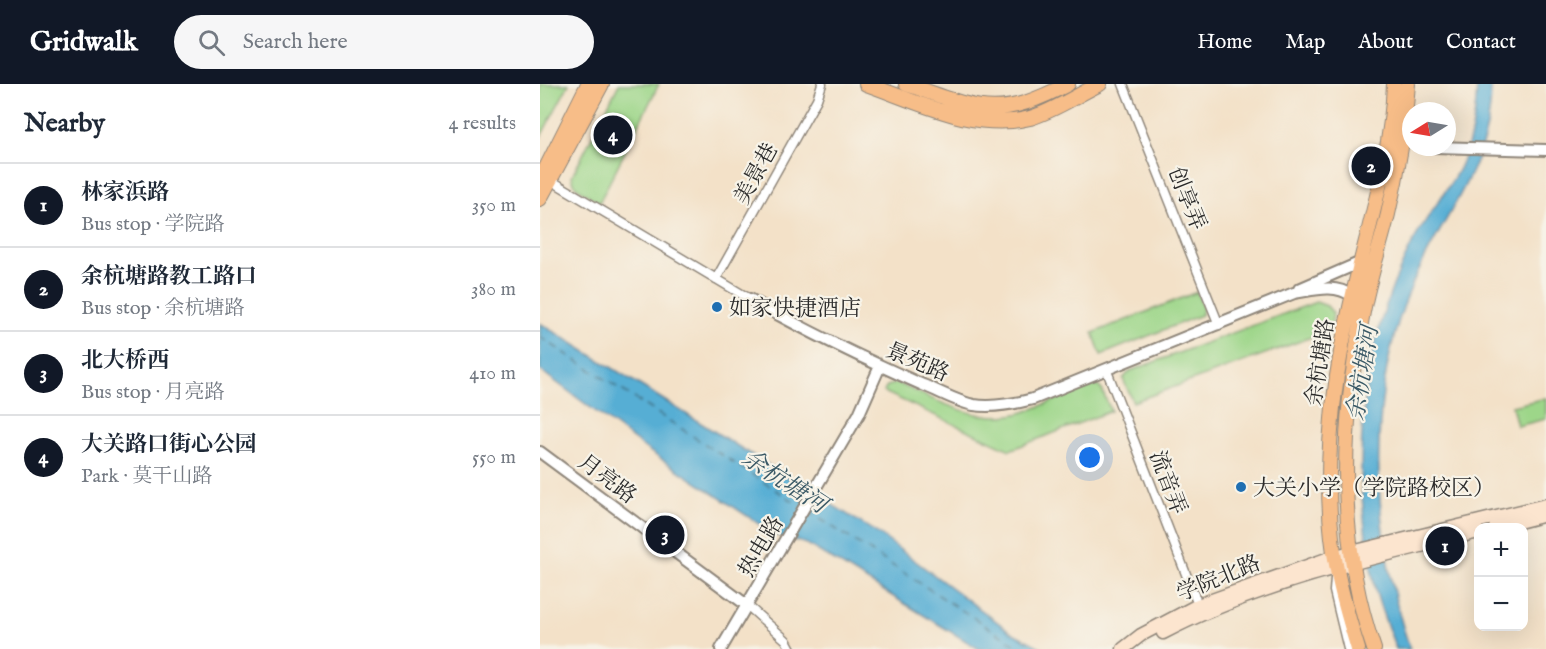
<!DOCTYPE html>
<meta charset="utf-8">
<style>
:root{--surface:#fff;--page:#f6f6f7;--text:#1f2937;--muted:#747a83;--line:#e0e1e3;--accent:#111827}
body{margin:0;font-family:"IM FELL English","Noto Serif SC",serif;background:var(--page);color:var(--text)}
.controls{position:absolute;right:18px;bottom:18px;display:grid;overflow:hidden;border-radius:12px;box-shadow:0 6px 24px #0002}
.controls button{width:54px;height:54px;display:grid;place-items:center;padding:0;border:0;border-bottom:2px solid var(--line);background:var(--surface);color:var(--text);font:30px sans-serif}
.compass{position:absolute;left:862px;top:18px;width:54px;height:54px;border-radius:50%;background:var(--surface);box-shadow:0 6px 24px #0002;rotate:259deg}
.you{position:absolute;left:550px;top:374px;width:21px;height:21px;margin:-15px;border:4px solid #fff;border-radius:50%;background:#1a73e8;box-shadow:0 0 0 9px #1a73e833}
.badge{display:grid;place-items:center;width:39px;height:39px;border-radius:50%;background:var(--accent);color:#fff;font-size:20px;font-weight:700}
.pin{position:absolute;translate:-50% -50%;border:3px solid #fff;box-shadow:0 2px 6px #0006}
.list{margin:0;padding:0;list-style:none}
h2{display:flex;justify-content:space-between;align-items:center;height:78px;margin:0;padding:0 24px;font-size:26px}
h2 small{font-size:20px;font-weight:400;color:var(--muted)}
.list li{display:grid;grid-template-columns:39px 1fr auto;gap:18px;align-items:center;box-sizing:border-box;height:84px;padding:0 24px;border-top:2px solid var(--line)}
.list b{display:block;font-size:22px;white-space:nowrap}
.list p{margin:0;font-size:20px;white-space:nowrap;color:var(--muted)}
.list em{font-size:20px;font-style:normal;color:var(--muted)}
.icon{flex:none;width:33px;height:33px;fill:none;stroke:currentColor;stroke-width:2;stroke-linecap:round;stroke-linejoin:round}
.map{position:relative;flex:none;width:1006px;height:565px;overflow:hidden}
header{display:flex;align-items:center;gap:36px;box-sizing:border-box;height:84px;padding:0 30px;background:var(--accent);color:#fff}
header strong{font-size:28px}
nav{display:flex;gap:33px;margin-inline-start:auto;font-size:21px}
.search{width:420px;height:54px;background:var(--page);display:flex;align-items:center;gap:15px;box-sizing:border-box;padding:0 21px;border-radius:33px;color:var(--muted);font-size:22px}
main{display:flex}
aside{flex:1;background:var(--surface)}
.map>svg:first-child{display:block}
.green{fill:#9dd689;stroke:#64805a;stroke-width:1.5}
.water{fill:#57aed4;stroke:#416c80;stroke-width:1.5}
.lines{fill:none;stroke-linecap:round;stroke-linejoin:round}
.ferry{stroke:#3a5966;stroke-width:1.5;stroke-dasharray:8 6;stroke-linecap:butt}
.minor-casing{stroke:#8f867a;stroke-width:11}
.tertiary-casing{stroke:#8f867a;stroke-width:14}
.secondary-casing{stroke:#8f867a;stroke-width:15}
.primary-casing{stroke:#8f867a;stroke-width:16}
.minor{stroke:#fff;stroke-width:8}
.tertiary{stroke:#fff;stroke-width:10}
.secondary{stroke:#fce5cf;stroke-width:12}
.primary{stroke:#f7bd88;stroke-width:14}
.poi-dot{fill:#1f6fb2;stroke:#f7f3e8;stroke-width:2}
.labels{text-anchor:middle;stroke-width:4.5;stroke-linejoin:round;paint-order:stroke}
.street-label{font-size:22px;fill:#2b2b2b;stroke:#f7f3e8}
.poi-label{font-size:22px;fill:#2b2b2b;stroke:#f7f3e8;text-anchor:start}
.water-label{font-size:24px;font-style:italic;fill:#3a5966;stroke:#f7f3e8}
</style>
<header>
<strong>Gridwalk</strong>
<div class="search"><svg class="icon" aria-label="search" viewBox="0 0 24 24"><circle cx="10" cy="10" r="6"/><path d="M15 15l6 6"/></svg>Search here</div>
<nav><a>Home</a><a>Map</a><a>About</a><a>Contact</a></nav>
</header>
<main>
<aside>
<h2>Nearby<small>4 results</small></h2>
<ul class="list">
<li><span class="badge">1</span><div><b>林家浜路</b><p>Bus stop · 学院路</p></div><em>350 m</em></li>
<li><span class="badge">2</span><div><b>余杭塘路教工路口</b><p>Bus stop · 余杭塘路</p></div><em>380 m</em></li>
<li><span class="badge">3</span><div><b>北大桥西</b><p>Bus stop · 月亮路</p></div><em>410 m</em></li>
<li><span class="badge">4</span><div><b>大关路口街心公园</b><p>Park · 莫干山路</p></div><em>550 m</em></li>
</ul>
</aside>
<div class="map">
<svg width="1006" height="565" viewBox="0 0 1006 565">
<rect width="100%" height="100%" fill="#f7f3e8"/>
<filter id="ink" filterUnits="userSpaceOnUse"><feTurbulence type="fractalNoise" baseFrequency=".0167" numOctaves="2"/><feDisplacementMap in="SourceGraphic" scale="12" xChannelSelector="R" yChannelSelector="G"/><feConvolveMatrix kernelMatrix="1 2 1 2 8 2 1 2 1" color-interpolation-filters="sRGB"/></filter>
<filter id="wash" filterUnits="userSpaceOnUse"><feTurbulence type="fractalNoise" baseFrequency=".008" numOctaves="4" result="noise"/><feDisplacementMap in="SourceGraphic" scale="24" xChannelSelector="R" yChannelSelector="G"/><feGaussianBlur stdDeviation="1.35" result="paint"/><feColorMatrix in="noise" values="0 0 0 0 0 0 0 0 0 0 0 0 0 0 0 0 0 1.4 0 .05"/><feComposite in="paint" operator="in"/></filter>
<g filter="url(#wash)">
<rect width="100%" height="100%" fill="#f3e1c8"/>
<path class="green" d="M0 0H29L0 54Z
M79 0H119L59 119 35 102 32 92Z
M657 208 663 225 661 231 561 271 553 249Z
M776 218 787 222 793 229 791 246 593 318 583 295 590 287Z
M357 299C397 316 439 342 484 328 509 320 532 307 557 301L562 306 571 327 470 366 344 308 347 302Z
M1006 314V335L977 342 972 322Z"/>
<path class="water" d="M937 0H951C953 79 904 129 874 196 824 309 831 449 870 565H856C849 545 840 525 835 504 810 390 817 267 871 162 883 137 901 116 915 92 931 65 936 31 937 0Z
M0 239 339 450 471 548 504 565H439L267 460 236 451 109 367 0 286Z"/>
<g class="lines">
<path class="ferry" d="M0 253 259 421
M268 427 482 565"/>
</g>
</g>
<g filter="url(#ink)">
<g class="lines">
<defs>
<path id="minor" d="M583 0 679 241
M7 94 210 215
M176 195 277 15 282 0
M567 287 658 521
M795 494 794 507 808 565
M208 522 246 556 251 565"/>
<path id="tertiary" d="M895 63 1006 66
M759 205 821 178
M210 215C266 247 324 275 383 301 399 307 417 318 434 321 454 324 474 320 493 315L754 209C774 206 795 199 812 212
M0 368 208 522
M181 565 319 330 340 282"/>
<path id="secondary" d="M955 444 1006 431
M623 549C718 499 835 473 939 448
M583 565 601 551 658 521 795 472 1006 421"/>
<path id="primary" d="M326 0C378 18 434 48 490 34 514 27 537 11 560 0
M366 0C439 25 455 38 528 0
M0 96 48 0
M0 115 62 0
M818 565C810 539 802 512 797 486 781 405 791 307 809 228 825 152 851 78 854 0
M834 565C796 457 801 339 823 228 829 195 840 163 848 130 858 88 865 44 868 0"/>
</defs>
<use href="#minor" class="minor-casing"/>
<use href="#tertiary" class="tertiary-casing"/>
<use href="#secondary" class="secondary-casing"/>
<use href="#primary" class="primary-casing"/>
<use href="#minor" class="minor"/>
<use href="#tertiary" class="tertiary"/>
<use href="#secondary" class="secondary"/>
<use href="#primary" class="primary"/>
</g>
</g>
<g class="poi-dot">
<circle cx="177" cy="223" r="6"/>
<circle cx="701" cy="403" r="6"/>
</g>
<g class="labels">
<g class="street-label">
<text transform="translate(215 89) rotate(-61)" y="8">美景巷</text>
<text transform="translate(648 114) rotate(68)" y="8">创享弄</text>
<text transform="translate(378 277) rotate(23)" y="8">景苑路</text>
<text transform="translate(779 278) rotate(-81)" y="8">余杭塘路</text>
<text transform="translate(68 394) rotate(37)" y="8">月亮路</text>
<text transform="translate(629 398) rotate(69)" y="8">流音弄</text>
<text transform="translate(220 462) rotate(-60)" y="8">热电路</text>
<text transform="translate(678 493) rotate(-22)" y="8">学院北路</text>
</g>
<g class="poi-label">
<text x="189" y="231">如家快捷酒店</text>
<text x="713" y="411">大关小学（学院路校区）</text>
</g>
<g class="water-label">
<text transform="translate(822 289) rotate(-81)" y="8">余杭塘河</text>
<text transform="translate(245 397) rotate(33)" y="8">余杭塘河</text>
</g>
</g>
</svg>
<div class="controls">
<button>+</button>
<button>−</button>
</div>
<svg class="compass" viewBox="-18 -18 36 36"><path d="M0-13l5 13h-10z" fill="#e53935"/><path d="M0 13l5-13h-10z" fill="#747a83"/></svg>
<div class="you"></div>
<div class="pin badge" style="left:905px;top:462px">1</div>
<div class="pin badge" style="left:831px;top:82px">2</div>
<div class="pin badge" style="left:125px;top:451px">3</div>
<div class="pin badge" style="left:73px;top:51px">4</div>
</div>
</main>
